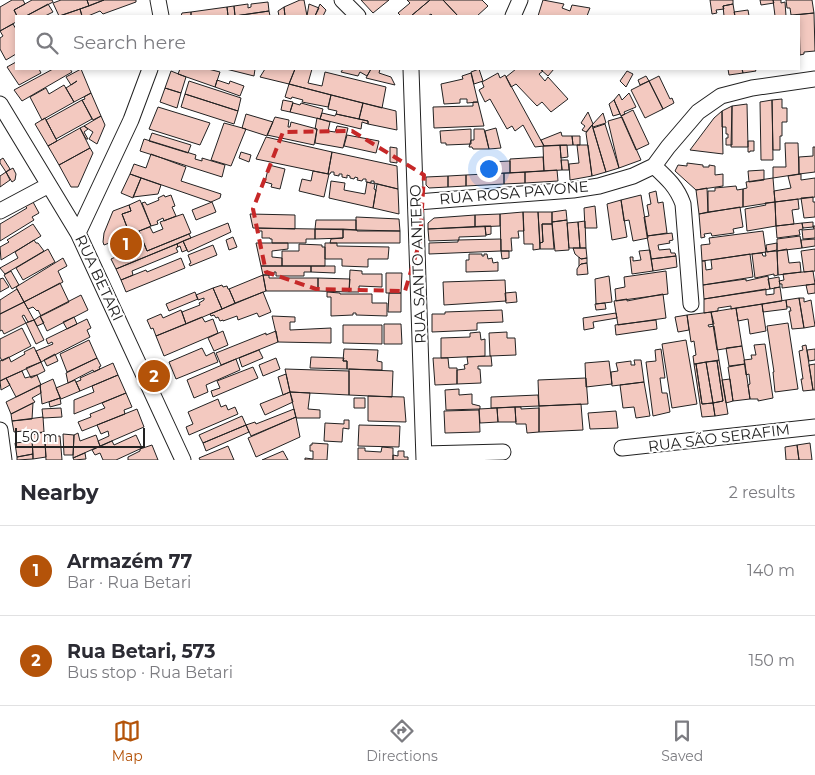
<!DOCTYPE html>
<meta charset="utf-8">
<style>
:root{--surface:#fff;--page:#f7f7f7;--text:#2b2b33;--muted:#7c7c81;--line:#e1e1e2;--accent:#b45309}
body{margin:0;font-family:Montserrat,sans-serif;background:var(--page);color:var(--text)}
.scale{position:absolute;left:15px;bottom:12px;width:130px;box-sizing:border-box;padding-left:5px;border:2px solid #222;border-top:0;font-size:14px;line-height:18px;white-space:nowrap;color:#222;-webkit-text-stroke:4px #fff;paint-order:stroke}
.you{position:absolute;left:488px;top:168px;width:18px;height:18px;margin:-12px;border:4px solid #fff;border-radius:50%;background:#1a73e8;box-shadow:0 0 0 8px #1a73e833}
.badge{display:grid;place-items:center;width:32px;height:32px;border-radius:50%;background:var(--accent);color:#fff;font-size:16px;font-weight:700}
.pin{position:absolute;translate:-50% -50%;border:2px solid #fff;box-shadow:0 1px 5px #0006}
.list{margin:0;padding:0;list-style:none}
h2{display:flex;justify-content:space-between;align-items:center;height:65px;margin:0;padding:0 20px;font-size:21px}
h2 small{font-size:16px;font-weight:400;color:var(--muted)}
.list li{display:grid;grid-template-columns:32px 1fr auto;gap:15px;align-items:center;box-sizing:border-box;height:90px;padding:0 20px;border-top:1px solid var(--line)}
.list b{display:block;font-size:19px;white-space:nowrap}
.list p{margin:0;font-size:16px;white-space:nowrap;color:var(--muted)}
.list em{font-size:16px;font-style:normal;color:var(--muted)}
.icon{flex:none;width:28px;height:28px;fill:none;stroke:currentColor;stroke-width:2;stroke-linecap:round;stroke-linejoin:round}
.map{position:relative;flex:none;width:815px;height:460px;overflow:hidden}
.search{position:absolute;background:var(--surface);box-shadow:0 2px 8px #0003;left:15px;right:15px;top:15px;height:55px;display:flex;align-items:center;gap:12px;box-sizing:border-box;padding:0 18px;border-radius:0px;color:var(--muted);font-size:19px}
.sheet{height:245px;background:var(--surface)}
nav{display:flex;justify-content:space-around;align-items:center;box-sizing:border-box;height:70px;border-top:1px solid var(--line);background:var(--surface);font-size:14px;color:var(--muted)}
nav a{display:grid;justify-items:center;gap:2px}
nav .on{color:var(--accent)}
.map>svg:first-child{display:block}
.building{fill:#f3c9c0;stroke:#222}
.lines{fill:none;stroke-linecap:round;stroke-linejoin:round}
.street-casing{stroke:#222;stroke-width:17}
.street{stroke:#fff;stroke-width:15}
.marked{fill:none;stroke:#c62828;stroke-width:4;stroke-dasharray:10 6;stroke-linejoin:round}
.labels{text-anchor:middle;stroke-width:4;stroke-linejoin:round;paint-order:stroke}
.street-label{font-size:15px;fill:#222;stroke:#fff}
</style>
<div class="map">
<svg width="815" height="460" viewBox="0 0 815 460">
<rect width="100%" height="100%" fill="#fff"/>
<path class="building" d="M12 0H23L25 4 14 10 17 16 16 22 0 31V7Z
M32 0H52L53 2 26 16H17L14 10Z
M61 0H87L89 6 59 16 53 3Z
M87 0H104L89 6Z
M104 0H136V2L103 14 100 11 88 16H82L80 9Z
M300 0H304L307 16H285L284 7Z
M361 0H389L373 13Z
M407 0H430L411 16H401L398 13 410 3Z
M430 0H443L458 16H433L431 14 428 16H411Z
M443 0H482L488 6 477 16H458Z
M543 0 564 4 562 8 570 11 572 5 590 8 587 16H538Z
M710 0H733V4L723 6 724 9 716 10 717 13 712 14Z
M760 0H773L774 3 761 5Z
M773 0H781V3L785 2 786 16H775Z
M786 0H812L814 13 791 15 790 8H787Z
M268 2 269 11 235 16 234 6 248 4V8L251 7V4Z
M48 4 53 12 45 16H26Z
M309 4 319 8 315 16H307Z
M320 4 326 10 323 16H315Z
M733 4 735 16H724L723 6Z
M234 6 235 16H228L227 7Z
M227 7 228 16H191V12Z
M284 7 285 16H279L278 11Z
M80 9 82 16H60Z
M748 10 749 16H735L734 12Z
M269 11 270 16H235Z
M191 12V16H181L182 13Z
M814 13 815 51 804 52V54L800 55 799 16H796V15Z
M13 24 16 29V54L6 60 0 49V38L3 36 0 31Z
M16 62V69H39L41 73 19 85 7 67Z
M53 69H70L72 72 22 101 14 90Z
M81 69 91 93 74 102 66 88 77 81 71 85 66 77Z
M180 69H208L220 72 215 87 178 74Z
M226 69H255L254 76Z
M265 69H295L289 84 260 77Z
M295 69H312L308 83 322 86 325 72 386 87 382 108 289 84Z
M343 69H371L367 76 360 72 358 76 341 72Z
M371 69H380L379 73 391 77 395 85 366 78Z
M479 69 483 81 474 84 471 72Z
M516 69H540L543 71 539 74 545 81 548 77 568 99 551 112 542 102 537 106 516 84 511 87 506 77Z
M540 69H554L548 76Z
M728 69H742L743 73 729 75Z
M742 69H755L756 71 743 73Z
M171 71 186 77 181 93 165 88Z
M627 71 633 74 626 87 620 81Z
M471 73 478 102 467 103V99H460V103L444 104 441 84 463 79 462 76Z
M498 73 500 78 505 75 544 146 535 147 523 125 515 131 512 126 507 129 490 99 485 102 479 90 484 87 482 82Z
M646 76 649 81 640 85 638 80Z
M659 76 670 99 672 98 674 103 663 109 649 81Z
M217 80 229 84 230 81 244 86 240 96 215 87Z
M189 81 241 98 238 111 185 94Z
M649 81 663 109 645 118 631 90Z
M289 84 331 95 328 107 302 102 303 100 292 97 291 99 285 97Z
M64 85 74 102 42 120 30 97 46 88 49 94Z
M165 88 181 93 177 108 160 102Z
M91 93 101 116 93 120 82 100 85 99 84 97Z
M629 93 636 107 624 112 625 114 621 116 614 100 619 94 622 100Z
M185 94 238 111 234 124 181 107Z
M331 95 363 103 359 119 336 114 337 111 328 109Z
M782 99V108H787V122H782V136H780V150H773L772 100Z
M82 100 92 119 56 139 46 120Z
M283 100 293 102 290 112 281 110Z
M614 100 620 114 613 116 609 104Z
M772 100 773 160H761L760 102Z
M473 102H478L484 126 434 128 433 107 473 106Z
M293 103 300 105 301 103 323 109 320 119 290 112Z
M363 103 396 111 397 130 368 124V121L359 119Z
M747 104 748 147H731L732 106Z
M732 106V145H726V138H728V134H726V127H722V111Z
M158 107 210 123 200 145 149 129Z
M633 110 649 144 636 150 621 116Z
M722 111 723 154 690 150 714 118Z
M588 112 593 124 586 132 582 130 585 126 581 123Z
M322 113 335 116 336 114 368 121V124L362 122 361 129 320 119Z
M603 113 606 123 593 127 592 125Z
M246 114 273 122 267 136 242 128Z
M101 116 105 125 97 144 89 139 93 132 84 126Z
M275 117 289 120 288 127H290L291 122 317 129 314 145 267 135Z
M622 117 641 160 619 168 608 121Z
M45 118 57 141 48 146 35 124Z
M317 118 330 122 328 131 335 132 337 126 348 128 343 148 315 143 317 129H315Z
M224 123 246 129 231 166 211 160Z
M605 124 619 168 606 172 593 128Z
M592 125 606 172 592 176 586 133Z
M84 126 88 129 84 132 88 139H86L80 128Z
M80 128 90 148 59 165 48 146Z
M496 128 501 148 489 149 485 131Z
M471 129V144L446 145V143H441L440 131Z
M474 129H484L489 149H473L472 147H469L471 140H474Z
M561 132 562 136H572L573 145 544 146 541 140Z
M152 133 191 145 188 153 149 141Z
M347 135 379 141 376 153 344 146Z
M572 136H580V145H573Z
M266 137 332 152 328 174 256 159Z
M144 139 196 155 195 159 202 161V158L225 165 222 177 140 151Z
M748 141H754V151H750V152H748Z
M785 143H798L799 174 773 178V167H786Z
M560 145 562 170 544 171 543 146Z
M560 145H567L568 157 561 158Z
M577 145H588L592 176 570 180 569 164 579 163Z
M390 147 397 148V163L390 162Z
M813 147H815V172L799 174V157L813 156Z
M90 148 93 153 78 187H71L59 165Z
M241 152 251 155 249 162 239 158Z
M332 152 397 166 398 189 374 183V181H371V183L366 182V179H363L362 181 357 180 358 178 355 177 354 179 350 178V176L347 175V178L342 177V174H339V176L334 175V172H331L330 174H328Z
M151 154 186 167 181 181 221 194 220 198 211 202 130 174 134 164 146 168Z
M543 157 544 171 510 173V159Z
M3 158 10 169 6 172 0 163V160Z
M561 160H568L569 170H562Z
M510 161V173L490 174V162Z
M687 163 703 165V167H709V165L715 166V175L723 174V186L696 190 675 171 678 165 687 166Z
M269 165 285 169 280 189 271 187 272 184 265 182Z
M13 168 16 174 15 180 12 182 6 172Z
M557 170 558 181 525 183V172Z
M764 170V180L749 182 748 171Z
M313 171 329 174 324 197 299 191 302 179 311 181Z
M6 172 10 180 0 187V176Z
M525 172V183L504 184V173Z
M504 173V184L466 186V175Z
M130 174 141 178 133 198 121 193Z
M801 174V180L815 178V197L775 202 774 191 791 188 788 176Z
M466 175V186L448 187V176Z
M448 176V187L429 188 426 185V177Z
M141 178 161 185 158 194 133 197Z
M773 178 775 202 743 207V189L747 188 746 182Z
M331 181 345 183 344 190 365 194 367 182 375 184 374 189 376 190 373 208 329 198Z
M377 184 398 189 399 214 373 208Z
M736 186 737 190 743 189V207L708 212V191H715V188Z
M707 188 708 212 699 214 696 190Z
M656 191 658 203 663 202 667 233 647 236 644 217 649 216 647 205 651 204 649 193Z
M164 195 165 197 171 195 175 206 172 207 176 216 164 221 163 218 157 221 158 224 151 226 142 203 145 202 147 205 159 200 158 198Z
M641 195 648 238 633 241 629 220 624 221 621 200Z
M813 197V202H815V217L804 218 801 198Z
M798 199 799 209 792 210 794 224 776 226 775 202Z
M140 200 151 226 130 235 122 214 131 211 129 205Z
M621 200 627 237 612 240 607 204Z
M33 202 39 213 32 217 34 220 0 241V224L27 208 25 206Z
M212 202 216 212 196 220 192 210Z
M775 202 776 226 747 231 745 209 766 205 765 203Z
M129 205 131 211 122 214 130 235 104 245 103 242 104 233 113 211Z
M595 206 597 228H585L584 208Z
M740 207 743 227 733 229 734 233 712 236 711 233 704 234 705 237 701 238 699 214Z
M566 210 567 220 552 222V212Z
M523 212 524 231H518L519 238H511L512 251H501L500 214Z
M523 212H538L540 249 533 250V244H524Z
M538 212H552V224H542L543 242 540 243Z
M183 214 191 233 147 251 139 231 150 227 153 233 163 229 160 222Z
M250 214 295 215V229L253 228Z
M500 214V226L475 227V215Z
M475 215V227L428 229V223L434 218Z
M356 217 399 219 400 231 356 230Z
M316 220H356V230L315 229Z
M567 220 569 250 555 251 552 222Z
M585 221 586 248H580L578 222Z
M578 222 580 248H569L567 223Z
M813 222V227L803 228 802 223Z
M228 223 231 232 188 252 183 241Z
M802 223 803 229 799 230 800 235 777 238 776 226Z
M33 224 41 236 1 260 0 247 9 242 7 240Z
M542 224H552L554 249H540V243L543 242Z
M485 226 486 236 459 237V240L429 241 428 229Z
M485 226H491V234L486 235Z
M813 226H815V238L803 239 802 230 814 229Z
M257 228 315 229V239H306V243H272V239H270V238H262V231H257Z
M315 229H343V238L315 239Z
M343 229 357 230V231H400V243H330L331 239 343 238Z
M139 231 147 251 189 234 191 238 116 269 111 259 127 252 122 238Z
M763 231 766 252 702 261 701 245 710 244 709 238Z
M672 233 673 240 669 241 670 243 658 245 659 250 670 249 671 253H675L676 256 651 259 647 236Z
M800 236 802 248 777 251V239Z
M233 237 237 247 229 250 226 240Z
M501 239V251L429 254V243L458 242V240Z
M815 239V246L802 248 801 240Z
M34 240 36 243H38L44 251 5 274 0 268 18 258 15 252Z
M183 241 187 250 182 252 180 246 178 247 177 244Z
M256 243H288V249L272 251V257L282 258V266H261Z
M325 243H337V246L389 247 388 259H368V267L342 266V259H325Z
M777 243V250L767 252 766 245Z
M177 244 178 247 176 248 178 252 132 271 133 275 121 280 116 269Z
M299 244 322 245V247H325V266H282V251H299Z
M213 245 217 255 190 266 189 264 191 263 188 255Z
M573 248H586L587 258 581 259 575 254Z
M48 249 55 262 23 280 16 268Z
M787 249 789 263 800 262 801 272 778 275 777 251Z
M815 249V271L804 272 801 251Z
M650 250 653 271 632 274 630 257H633V261L641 260 639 251Z
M501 251H509V258L502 259Z
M777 251 778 275 774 276V274L755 278 752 254 762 253 763 256H766L765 252Z
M469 254H482V256H484V254H487L488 259 492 258 493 263 498 262V271L466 272V260H469Z
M750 254 753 277 703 285 702 261H705L706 270 712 269 711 260Z
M676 256 677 267 653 271 651 259Z
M579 257 581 259 587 258V263L581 264 579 266Z
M63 258 67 266 58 271 63 282 24 302 16 287Z
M181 258 185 268 126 292 121 280 146 270 147 272Z
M587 263 588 274 577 275V269L579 266 581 264Z
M261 266H311V272H304V276H276V272H274V275H263Z
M311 266H335V273L311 272Z
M350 270 362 271V274H382V287L359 286V292H349Z
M11 271 19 285 12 289 4 275Z
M666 271 668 294 616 301 615 289 625 287 624 277Z
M813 271 815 284 782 288V284H780L779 281 784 280 783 274Z
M386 273H402L401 293H386Z
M263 275 266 291 235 303 229 289Z
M263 275H269V278H318V291H266Z
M609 276 612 302 596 304 595 279Z
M768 276 770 289 704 299 703 285 746 279V281Z
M779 277 780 287 770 289 768 279Z
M3 278 9 287 0 292V279Z
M318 278 350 279 349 292 318 291Z
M505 280 506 301 444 305 443 282Z
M60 283 69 302 41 316 38 310 37 311 33 307 28 309 24 302Z
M815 284V293L808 294 806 285Z
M222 285 223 287 227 286 228 289H229L235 303 222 309 213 288Z
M780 287 782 301 731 309V306L718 308V311L704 313V299L766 289V295L774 294V288Z
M213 288 222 309 186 324 182 312 200 305 199 303 204 300V298L198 300 196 295Z
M17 289 24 302 0 314V300Z
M195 292 198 299 169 311 166 304Z
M263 292 271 312 259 317 257 313 238 320 237 316 223 321V320L220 321 218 317 216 318 214 315 211 316 210 314Z
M327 292 340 293V294H372V303H387V316L356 315V313H353V315L331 316V297H327Z
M516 292 517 302 506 303 505 293Z
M389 293H401V312H388Z
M663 294 666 318 618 325 614 301 627 299V301Z
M81 295 88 310 47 331 40 316Z
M799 298H804V302L811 300 815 326 804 328Z
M799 298 804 328 792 329 789 311H791L790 307H787L786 300Z
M786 300 787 309 763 312 762 304Z
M24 302 34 320 28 322 24 315 22 316 26 323 4 334 2 330 0 331V314Z
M605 303 606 309 596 310 595 304Z
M762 304 766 331 750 334 748 319 738 321 736 308Z
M736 308 742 346 717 350 711 312Z
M181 310 186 324 156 336 153 328 151 329 147 320 161 314 163 318Z
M502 310 503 322 477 323V330L432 332V314H445V312Z
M711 312 714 324 708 325 709 327 714 326 719 360 694 364 693 356 696 355 694 341 691 342 687 315Z
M616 313 617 318 593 322 594 328 584 330 583 318Z
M687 315 689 330 678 332 675 317Z
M40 316 44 323 37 326 34 320Z
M272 316 295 317V322H290V330L331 328V343L278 342Z
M74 317 77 324 67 329 63 322Z
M202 317 205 322 213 319 218 333 164 356 156 336Z
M87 319 91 328 87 330 90 337 41 362 36 351 53 344 52 342 48 344 46 339Z
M34 320 44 340 36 344 26 323Z
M656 320 657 329 616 335 615 325Z
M788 323 798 389 775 392 773 372H774L767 326Z
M384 324H401L402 344H384Z
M343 325H382V344L343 343Z
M22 328 31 346 2 361 0 357V339Z
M223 331 228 345 214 351 208 338Z
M276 331 278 342 221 365 216 353 266 333V335Z
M480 332 481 340 485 339V356L441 358V338L470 337V333Z
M507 332V338H515L516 355 490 356 489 333Z
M89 340 97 358 67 372 60 354Z
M686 340 697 404 672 408 662 344Z
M765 344 773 398 758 401V399H750L748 385 750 384 749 374 746 375 744 360 752 359 751 355H756L754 345Z
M806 345 813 390 803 391 801 379H803L799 351 803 350 802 346Z
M742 346 745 364 729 366 726 348Z
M34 347 41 362 0 381V361L9 357 11 362 25 354 24 352Z
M202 348 206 356 214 352 218 362 176 379 169 362Z
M344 349 378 350 377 361 382 362V370L347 369V361H343Z
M661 349 665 378H660L662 393H667L670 412 653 416 646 362 656 361 655 350Z
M815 349V360L809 361 807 350Z
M259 350 263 358 242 367 239 358Z
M55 354 58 361 47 366 44 360Z
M491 356 492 366H478V369H480L481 383 457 384V370L465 369 464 365 468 364 467 357Z
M311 357 344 358 343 361H347V369L310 368Z
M97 358 101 366 99 367 100 369 94 372 93 370 68 383 66 373Z
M276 358 280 369 263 376 259 365Z
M433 358H448L449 368H457V384L435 385Z
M236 359 240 370 206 385 208 392 194 398 187 380Z
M634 360H641L644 382 612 386 611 372 618 371 616 363 631 361V365H635Z
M719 360 728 414 715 416 713 403 723 401 717 361Z
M609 361 612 384 586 387 585 363Z
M717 361 723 401 713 403 706 362Z
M41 362 45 371 31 378 26 368Z
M706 362 713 403 702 404 696 364Z
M113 363 118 375 80 391 76 382 81 380 80 378Z
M694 364H696L702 404 713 403 715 416 702 417Z
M745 364 750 399 733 401 728 367Z
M815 364V390H813L809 365Z
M253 367 258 378 213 397 211 391 220 388 217 381Z
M285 369 349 371V395L290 392Z
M349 369 393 371 392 397 349 395Z
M22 371 25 378 37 375 41 385 16 397 6 378Z
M286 374 290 392 283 395 278 377Z
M118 375 126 393 74 414V400L94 392 92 386Z
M6 378 10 385 1 390 0 381Z
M586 378 588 404 539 406 538 380Z
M53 379 60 398 42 404 40 385Z
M730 379 733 401 726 403 722 380Z
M75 380 80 391 61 399 56 388Z
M644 382 650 416 636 418 634 407 623 408 620 385Z
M40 385 41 393 32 398 35 402 11 414 6 402Z
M459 389V395L472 394V404L480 406V409L446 410 445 390Z
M290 392 293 402 265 415 260 404Z
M290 392 310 393 308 409 320 410V418H296Z
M126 393 132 407 124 410 125 414 82 431 78 422 91 417 90 414 105 408 102 403Z
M538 395 539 406 491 408V397Z
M368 396 404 397 406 422 368 421Z
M60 398 61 404 50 407 49 402Z
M354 398H365V408H354Z
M218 399 221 407 226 405 228 410 235 407 238 414 189 435 186 427 193 424 188 412Z
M33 403 32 419 12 421 11 414Z
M581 404 583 430 539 432V406Z
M515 407 516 422H498L497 408Z
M515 407H521V409L539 408V432L527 433 526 424H516Z
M61 408 62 417 43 418 42 409Z
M497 408 498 422 480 423 479 409Z
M137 409 144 427 100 446 98 441 109 436 108 431 101 434 97 425Z
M294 409 296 417 251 436 246 425 255 422 256 424Z
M479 410 480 432 445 433 444 411Z
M616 411 618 428 590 429 588 413Z
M242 416 246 425 203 443 199 435Z
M43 417 44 432 33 433 32 430 14 432 12 421Z
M296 417 300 437 256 457 248 438Z
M344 420H349V429L343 428 342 442 324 441 325 423 344 424Z
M246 425 249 432 206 451 203 443Z
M359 425 400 426 399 447 358 446Z
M44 432 46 457 33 459 32 435Z
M78 433 80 441 96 435 100 446 73 458 74 435Z
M63 434 74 435 73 455H64Z
M136 435 142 448 116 460H103L100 453 95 455 92 450 112 441 114 445Z
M60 436 62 460H46L45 437Z
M32 441 33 454 17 457 15 443Z
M312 443 328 444 327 460H305V458L313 459V451H310V445H312Z
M810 443 812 460H799L797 445Z
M152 445 158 460H128V457L140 451V449Z
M797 445 799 460H786L785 447Z
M228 446 234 460H200L199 458Z
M382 447 393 448V460H358V448H365V451L381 452Z
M283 451 288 460H262Z
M398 451H404V457H408V460H393V455L398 456Z
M85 453 86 459 74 460 73 458Z
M33 454V459L17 460V457Z"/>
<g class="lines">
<defs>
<path id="street" d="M158 0 161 16
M342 0 358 16
M513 16 520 0
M411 69 424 460
M0 104 78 233 183 460
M654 166C667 178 677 187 683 204L691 304
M417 202 573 190 599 186 633 176 654 166 668 147 698 112 721 96 752 88 815 79
M0 211 49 185
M78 233 131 120 150 69
M0 430 4 460
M622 448 815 427
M424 454 503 452"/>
</defs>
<use href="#street" class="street-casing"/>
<use href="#street" class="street"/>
</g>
<path class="marked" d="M352 131 424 175 420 241 405 291 316 289 266 272 253 209 283 132Z"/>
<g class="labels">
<g class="street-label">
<text transform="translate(514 193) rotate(-5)" y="5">RUA ROSA PAVONE</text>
<text transform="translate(418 264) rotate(-92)" y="5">RUA SANTO ANTERO</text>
<text transform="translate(99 278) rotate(65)" y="5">RUA BETARI</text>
<text transform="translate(719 438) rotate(-7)" y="5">RUA SÃO SERAFIM</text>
</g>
</g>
</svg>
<div class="scale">50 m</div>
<div class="you"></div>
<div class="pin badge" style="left:126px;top:244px">1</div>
<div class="pin badge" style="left:154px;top:376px">2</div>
<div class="search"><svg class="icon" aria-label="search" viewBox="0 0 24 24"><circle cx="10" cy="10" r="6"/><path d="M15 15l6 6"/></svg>Search here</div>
</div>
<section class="sheet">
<h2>Nearby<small>2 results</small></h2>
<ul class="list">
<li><span class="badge">1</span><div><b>Armazém 77</b><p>Bar · Rua Betari</p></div><em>140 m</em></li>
<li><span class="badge">2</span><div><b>Rua Betari, 573</b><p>Bus stop · Rua Betari</p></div><em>150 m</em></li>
</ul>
</section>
<nav>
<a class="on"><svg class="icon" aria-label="map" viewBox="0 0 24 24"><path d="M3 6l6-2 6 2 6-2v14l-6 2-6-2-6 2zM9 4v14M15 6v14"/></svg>Map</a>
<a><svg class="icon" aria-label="directions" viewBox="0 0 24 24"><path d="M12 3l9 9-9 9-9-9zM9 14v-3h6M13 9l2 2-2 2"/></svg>Directions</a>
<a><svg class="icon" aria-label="saved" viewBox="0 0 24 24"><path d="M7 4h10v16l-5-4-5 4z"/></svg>Saved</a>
</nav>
